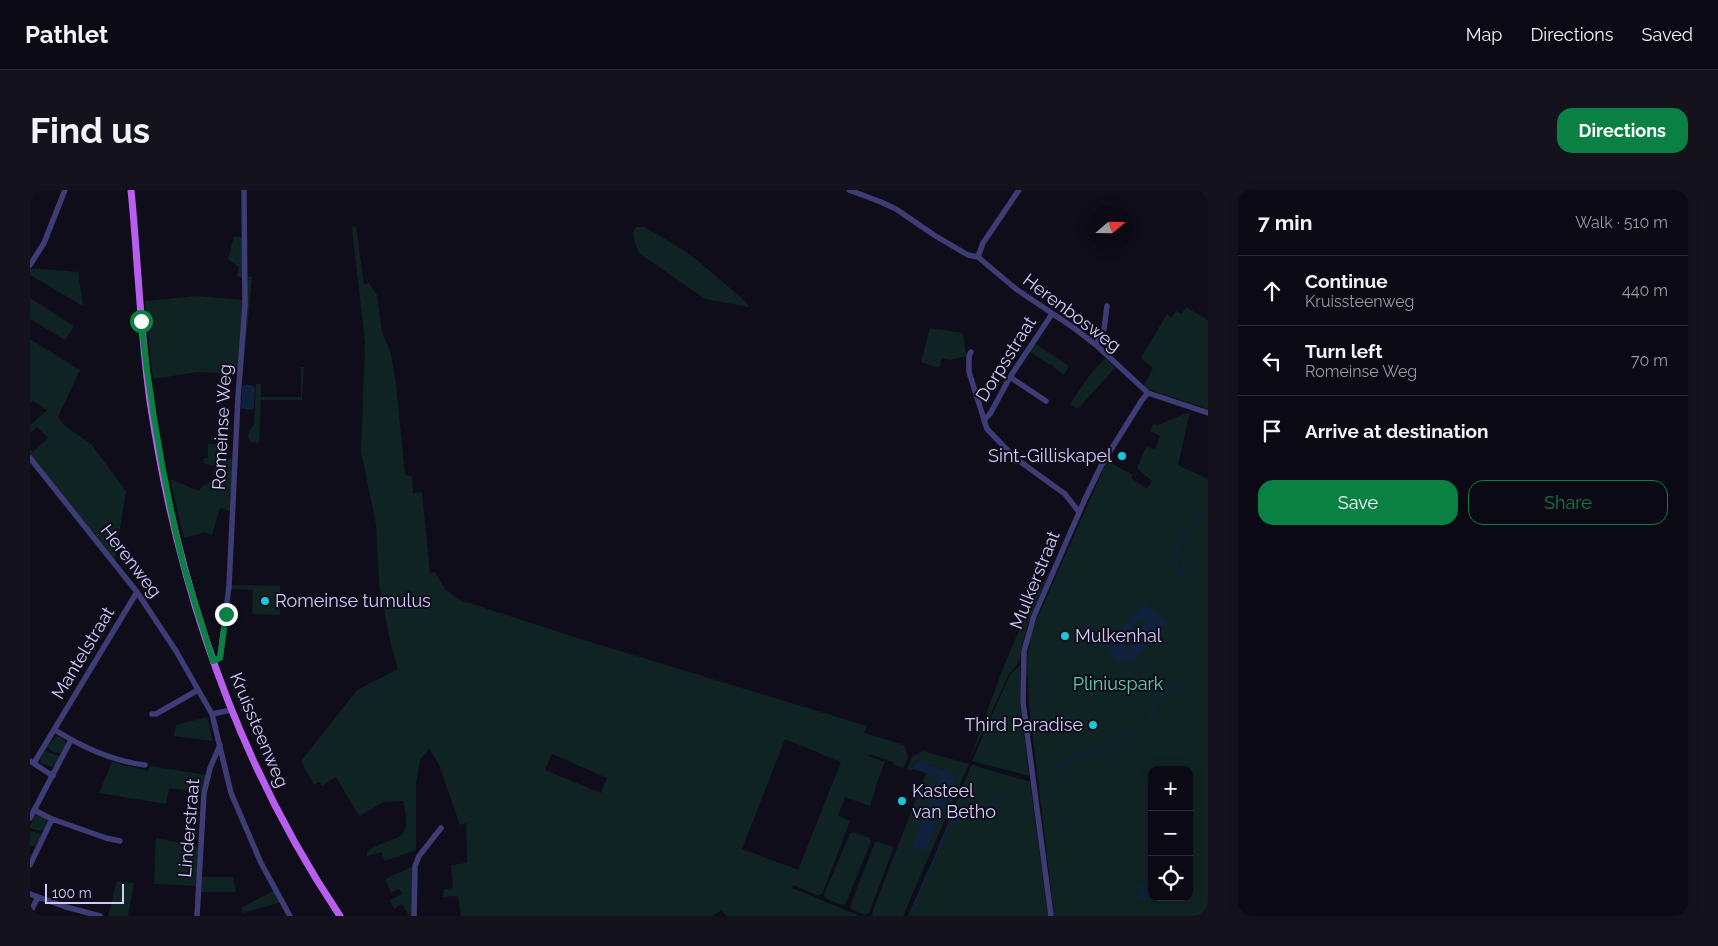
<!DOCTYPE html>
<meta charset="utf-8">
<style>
:root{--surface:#0b0a14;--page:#14131d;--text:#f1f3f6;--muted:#9a9aa0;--line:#2b2b34;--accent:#0b8043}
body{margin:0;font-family:Raleway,sans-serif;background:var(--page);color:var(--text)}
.controls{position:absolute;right:15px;bottom:15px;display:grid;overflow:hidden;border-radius:10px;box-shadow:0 2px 12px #0003}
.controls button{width:45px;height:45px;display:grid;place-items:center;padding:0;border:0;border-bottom:1px solid var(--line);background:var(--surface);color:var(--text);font:25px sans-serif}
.compass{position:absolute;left:1058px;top:15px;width:45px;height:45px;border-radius:50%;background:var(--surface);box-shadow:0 2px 12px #0003;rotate:70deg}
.scale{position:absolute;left:15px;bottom:12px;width:79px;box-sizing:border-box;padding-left:5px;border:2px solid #d0cbf9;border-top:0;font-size:14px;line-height:18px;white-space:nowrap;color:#d0cbf9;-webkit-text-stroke:4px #0f0d1a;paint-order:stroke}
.stop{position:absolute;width:15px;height:15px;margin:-11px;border:4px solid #0b8043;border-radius:50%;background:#fff}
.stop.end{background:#0b8043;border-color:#fff;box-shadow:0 1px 5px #0008}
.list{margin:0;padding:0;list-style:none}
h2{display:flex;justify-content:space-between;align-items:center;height:65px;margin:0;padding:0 20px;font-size:21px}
h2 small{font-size:16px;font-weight:400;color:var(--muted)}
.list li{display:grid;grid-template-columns:32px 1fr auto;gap:15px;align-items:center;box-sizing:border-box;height:70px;padding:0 20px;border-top:1px solid var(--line)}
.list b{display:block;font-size:19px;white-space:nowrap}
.list p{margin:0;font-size:16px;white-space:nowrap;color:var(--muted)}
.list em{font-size:16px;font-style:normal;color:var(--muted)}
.actions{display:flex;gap:10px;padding:15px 20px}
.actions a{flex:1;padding:11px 0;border:1px solid var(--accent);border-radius:15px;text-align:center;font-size:18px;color:var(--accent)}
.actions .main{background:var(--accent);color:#fff}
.icon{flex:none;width:28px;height:28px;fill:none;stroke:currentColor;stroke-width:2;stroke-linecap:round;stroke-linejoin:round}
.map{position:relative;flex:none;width:1178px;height:726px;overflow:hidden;border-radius:15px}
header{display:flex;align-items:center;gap:30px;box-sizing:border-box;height:70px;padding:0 25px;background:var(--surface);border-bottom:1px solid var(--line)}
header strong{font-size:24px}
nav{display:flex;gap:28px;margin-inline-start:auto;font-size:18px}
.intro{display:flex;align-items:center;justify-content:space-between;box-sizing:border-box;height:120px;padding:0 30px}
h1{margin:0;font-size:35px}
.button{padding:12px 22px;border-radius:15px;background:var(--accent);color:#fff;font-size:18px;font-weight:700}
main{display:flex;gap:30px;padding:0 30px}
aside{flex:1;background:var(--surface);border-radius:15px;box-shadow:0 2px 12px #0003}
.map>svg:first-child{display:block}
.green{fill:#102323;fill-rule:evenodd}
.water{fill:#10213b;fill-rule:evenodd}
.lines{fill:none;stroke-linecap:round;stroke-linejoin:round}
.stream{stroke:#10213b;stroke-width:2}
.minor{stroke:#3e3c74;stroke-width:5.5}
.major{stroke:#b75eee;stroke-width:7}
.route{stroke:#0b8043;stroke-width:6}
.poi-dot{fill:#17c8da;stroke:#0f0d1a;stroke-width:2}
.labels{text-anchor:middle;stroke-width:4;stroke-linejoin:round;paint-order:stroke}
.street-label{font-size:18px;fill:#d0cbf9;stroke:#0f0d1a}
.poi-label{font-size:18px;fill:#d0cbf9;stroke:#0f0d1a;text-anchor:start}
.park-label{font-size:18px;fill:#60d0b4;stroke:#0f0d1a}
</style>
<header>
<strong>Pathlet</strong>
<nav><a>Map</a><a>Directions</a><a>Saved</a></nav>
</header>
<div class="intro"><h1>Find us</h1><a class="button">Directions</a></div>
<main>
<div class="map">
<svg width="1178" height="726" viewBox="0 0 1178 726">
<rect width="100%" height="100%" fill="#0f0d1a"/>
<path class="green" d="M326 36 334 95 339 93 347 105 352 142 361 164 366 194 375 285 382 286 383 303 392 302 400 383 405 382 415 399 430 410 557 451 837 536 834 543 874 555 878 567 873 578 863 574V572L839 564 838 566 855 572 845 598 846 599 840 616 815 607 808 626 820 631 793 702 790 705H787L763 695 762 698 830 726H696L692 720 682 726H431L428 706 413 707 414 699 423 698 421 675 437 673 436 633 430 635 409 575 399 558 390 570 386 594V660L355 671 351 662 337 666V662C365 642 384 657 373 611L354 612 329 626 306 587 292 596 289 592 284 595 271 571 327 500 368 479 360 451 349 394 346 334 331 261 335 152 322 38ZM755 549 811 572 768 680 712 659ZM522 564 577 588 571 603 515 580Z
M606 37H614L647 56 667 70 715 111 719 117 675 109 609 63 604 50 603 41Z
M204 46 214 48V89L207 86 209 77 198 69Z
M0 78 48 82 53 116 0 85Z
M218 87H222L212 193H210Z
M167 106 213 110 207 184 168 182 123 189 115 111Z
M0 108 44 136 35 150 0 129Z
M1156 117 1178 130V219L1120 200 1114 196 1123 178 1111 169 1112 166 1137 124 1142 128 1146 121 1152 124Z
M900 138 932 143 934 149 936 166 920 170 912 168 909 178 891 172Z
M0 149 50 180 28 227 35 236 61 254 96 301 85 370 0 265V259L3 262 18 248 7 237 0 243V235L17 220 3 211 0 214Z
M1004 153 1039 176 1034 185 1023 177 1024 175 1021 174 1020 175 999 161Z
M1075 168 1085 178 1048 219 1040 214 1059 186Z
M271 177H274L272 210H231L229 253 221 252 218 248 219 241 224 235 226 194H231V207H271Z
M1160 222 1148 275 1178 289V726H1024L999 514 997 474 1000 445 1077 271 1103 285 1101 288 1117 299 1122 291 1107 278 1116 257 1125 259 1130 246 1120 241 1123 234 1128 235ZM1122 580H1159V707H1122Z
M178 254H189V270L203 268 200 321 190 318 182 345 175 342 154 348 140 289 169 301 172 296 188 289 187 286 183 285 185 276 173 273 174 268H178Z
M1023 375 1000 428 993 451 989 472 979 484 940 569C964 502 986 436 1023 375Z
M200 395 250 396V425L222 424 223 400 200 399Z
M990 475V513L999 586 942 571 980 485Z
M177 527 181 543 182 551 144 546 146 535Z
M25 547H30L35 551 36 555 31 563 23 562 17 557Z
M15 561 29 566 26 575 22 577 11 573V568Z
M893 561 939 574 873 726H843L842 723 896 583 905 586 907 591 906 597 882 656 927 585 887 570 882 581 877 579 882 567Z
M82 572 118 581 120 576 176 585 171 602 139 598 136 614 69 603Z
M943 575 1000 592 1018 726H880L941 576Z
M10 625 16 629 17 632 13 641 2 639 0 637 4 626Z
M0 641 9 643 11 646 5 656H0Z
M822 642 840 648 841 651 816 713 812 715 795 708 794 704 820 644Z
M126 648 169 657 166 696 124 694Z
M845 652H848L863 657V659L839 723 835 725 821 719 820 716Z
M382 677 383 726H379L372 714 364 719 360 710 372 704 369 699 361 703 355 689Z
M170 687H203L206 702H170Z
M87 691 104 693 98 726H78Z
M245 700 251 712 213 723 211 718Z"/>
<path class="water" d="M215 195H222L225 198 224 218 221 220 211 218 212 196Z
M1114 414 1125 421 1138 433 1134 438 1104 470 1093 473 1088 471 1079 461 1080 448ZM1110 429 1115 431 1103 456 1096 457 1089 451Z
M887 570 927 585 895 662 882 656 907 591 905 586 883 579Z
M1120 682 1122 683V703H1118L1117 710 1108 709 1110 693 1118 695Z"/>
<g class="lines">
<path class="stream" d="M1161 392 1149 384C1147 378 1145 371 1146 364 1147 349 1167 329 1178 319
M1065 455 1079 456
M1120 528C1126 505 1133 503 1153 494
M1108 540 1115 537
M1021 583 1037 570 1067 562 1080 553 1103 541
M954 617 994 597
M879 726 920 633 951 618"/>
<path class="minor" d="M819 0 851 12 866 19 904 45 938 65 948 67 986 99 1044 138 1066 155 1118 203 1178 223
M948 67 953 53 989 0
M0 75 14 53 35 0
M1066 155 1074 139 1077 116
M941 162 939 166V182L957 239 985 268 1035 304 1049 322
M980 187 1016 211
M954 230 960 224 980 187 1022 124
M0 268 107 402 146 461 182 524 201 603 231 673 260 726
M183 471 190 468 199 396 208 207 215 115 214 0
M122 524H126L168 500
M182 524 201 520
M25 540C52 557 82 571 115 575
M0 571 23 586
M4 573 107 402
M0 628 41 550
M22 629 76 648 90 651
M0 675 22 629 4 620
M0 704 36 717 70 726
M0 723 8 707
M167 726 174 603 180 578 190 555
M384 726 385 676 389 666 411 638
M1021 726 993 512 994 461 1004 426 1055 309 1072 274 1112 210 1118 203"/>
<path class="major" d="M101 0C108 70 110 141 120 211 147 394 207 572 310 726"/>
</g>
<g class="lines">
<path class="route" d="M111 131C120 212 133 290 152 369 161 403 173 437 183 471L190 468 196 424"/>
</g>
<g class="poi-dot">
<circle cx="1092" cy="266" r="5"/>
<circle cx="235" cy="411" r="5"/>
<circle cx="1035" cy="446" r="5"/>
<circle cx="1063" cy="535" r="5"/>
<circle cx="872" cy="611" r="5"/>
</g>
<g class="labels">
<g class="street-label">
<text transform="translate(1042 123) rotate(37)" y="6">Herenbosweg</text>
<text transform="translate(976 169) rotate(-58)" y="6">Dorpsstraat</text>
<text transform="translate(192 237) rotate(-87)" y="6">Romeinse Weg</text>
<text transform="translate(101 371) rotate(52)" y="6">Herenweg</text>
<text transform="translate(1005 390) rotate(-68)" y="6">Mulkerstraat</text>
<text transform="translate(53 463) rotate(-59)" y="6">Mantelstraat</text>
<text transform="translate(229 540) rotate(67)" y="6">Kruissteenweg</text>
<text transform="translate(159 638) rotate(-85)" y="6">Linderstraat</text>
</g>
<g class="poi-label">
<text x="1082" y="272" text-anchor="end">Sint-Gilliskapel</text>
<text x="245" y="417">Romeinse tumulus</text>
<text x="1045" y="452">Mulkenhal</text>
<text x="1053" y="541" text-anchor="end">Third Paradise</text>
<text x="882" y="607">Kasteel<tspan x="882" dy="21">van Betho</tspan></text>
</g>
<g class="park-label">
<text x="1088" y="500">Pliniuspark</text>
</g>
</g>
</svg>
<div class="controls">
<button>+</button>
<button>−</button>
<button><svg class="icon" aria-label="locate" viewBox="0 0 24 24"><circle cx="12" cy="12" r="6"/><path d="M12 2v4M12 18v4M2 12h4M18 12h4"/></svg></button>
</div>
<svg class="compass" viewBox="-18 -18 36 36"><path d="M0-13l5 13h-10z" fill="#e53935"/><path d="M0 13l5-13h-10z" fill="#9a9aa0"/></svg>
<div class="scale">100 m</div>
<div class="stop" style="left:111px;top:131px"></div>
<div class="stop end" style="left:196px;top:424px"></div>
</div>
<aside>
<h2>7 min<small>Walk · 510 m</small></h2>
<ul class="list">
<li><svg class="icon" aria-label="ahead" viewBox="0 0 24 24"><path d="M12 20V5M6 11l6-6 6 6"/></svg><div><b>Continue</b><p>Kruissteenweg</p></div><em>440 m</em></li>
<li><svg class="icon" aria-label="left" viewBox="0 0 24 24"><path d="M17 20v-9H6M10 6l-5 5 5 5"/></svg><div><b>Turn left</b><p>Romeinse Weg</p></div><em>70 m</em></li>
<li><svg class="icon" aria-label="arrive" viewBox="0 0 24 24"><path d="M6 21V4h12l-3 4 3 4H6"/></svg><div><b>Arrive at destination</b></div></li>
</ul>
<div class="actions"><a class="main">Save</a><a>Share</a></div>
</aside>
</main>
